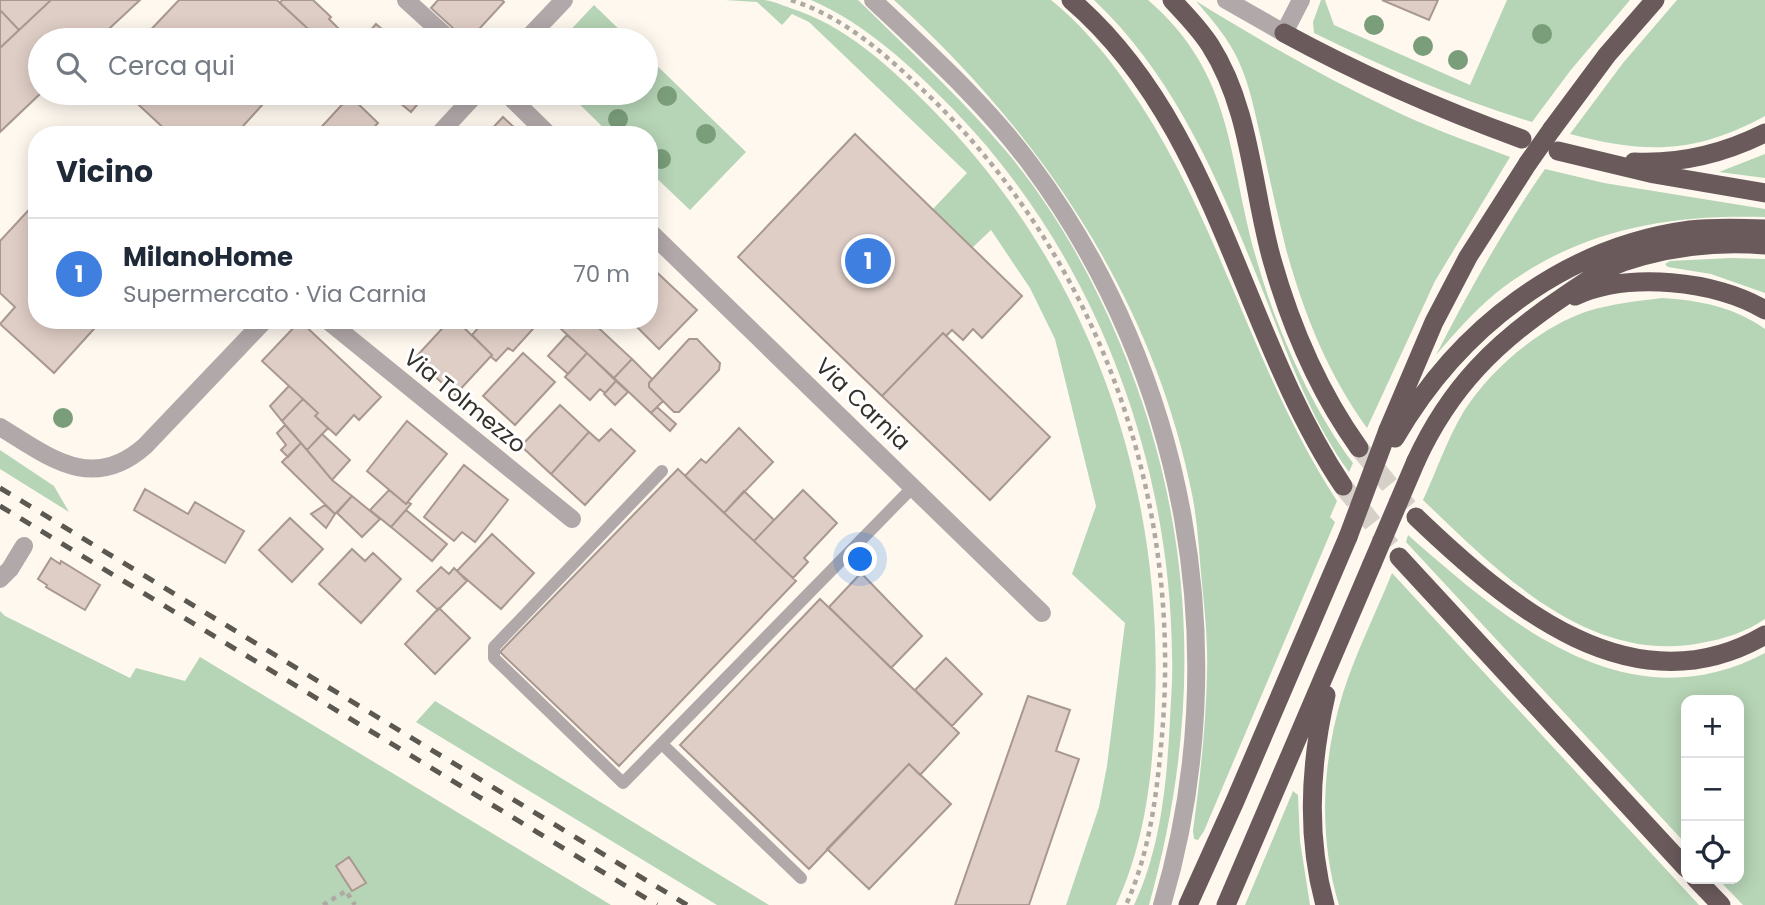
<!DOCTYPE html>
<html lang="it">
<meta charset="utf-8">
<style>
:root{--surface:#fff;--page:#f6f6f7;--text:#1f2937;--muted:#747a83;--line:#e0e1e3;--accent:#0b8043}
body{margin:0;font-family:Poppins,sans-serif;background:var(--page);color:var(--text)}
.controls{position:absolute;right:21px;bottom:21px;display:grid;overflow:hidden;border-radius:14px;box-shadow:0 4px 18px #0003}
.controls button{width:63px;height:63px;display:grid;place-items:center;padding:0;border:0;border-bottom:2px solid var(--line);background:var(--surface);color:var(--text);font:35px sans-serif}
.you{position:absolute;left:861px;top:560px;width:24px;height:24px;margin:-18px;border:5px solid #fff;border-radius:50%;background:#1a73e8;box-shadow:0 0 0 10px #1a73e833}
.badge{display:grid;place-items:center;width:46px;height:46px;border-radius:50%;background:var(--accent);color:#fff;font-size:23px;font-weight:700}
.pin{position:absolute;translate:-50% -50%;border:4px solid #fff;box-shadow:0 2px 7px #0006}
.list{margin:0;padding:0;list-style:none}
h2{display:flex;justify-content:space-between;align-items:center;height:91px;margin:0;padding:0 28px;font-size:30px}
h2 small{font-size:23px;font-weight:400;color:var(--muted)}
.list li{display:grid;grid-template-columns:46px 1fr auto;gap:21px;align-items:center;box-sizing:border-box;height:112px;padding:0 28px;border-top:2px solid var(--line)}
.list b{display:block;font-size:26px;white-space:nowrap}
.list p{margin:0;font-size:23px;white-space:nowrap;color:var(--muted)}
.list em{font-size:23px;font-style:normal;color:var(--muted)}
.icon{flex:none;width:38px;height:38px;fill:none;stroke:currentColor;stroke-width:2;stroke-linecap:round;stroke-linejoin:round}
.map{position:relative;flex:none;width:1765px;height:905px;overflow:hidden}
.search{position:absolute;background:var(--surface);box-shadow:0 4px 18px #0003;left:28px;top:28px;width:630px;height:77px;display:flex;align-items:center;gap:18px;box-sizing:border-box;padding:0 24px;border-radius:38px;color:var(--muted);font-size:26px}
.panel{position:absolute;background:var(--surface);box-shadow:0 4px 18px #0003;left:28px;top:126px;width:630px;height:203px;border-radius:28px}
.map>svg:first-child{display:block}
.green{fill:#b6d4b6}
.building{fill:#dfcec6;stroke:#a89890;stroke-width:2}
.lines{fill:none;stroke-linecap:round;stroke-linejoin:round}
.trunk-tunnel{stroke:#d6d0c8;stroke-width:19;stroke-dasharray:19 10;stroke-linecap:butt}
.path{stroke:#aea9a2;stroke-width:4.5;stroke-dasharray:5 5;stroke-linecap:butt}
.service{stroke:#b1a8a9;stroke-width:12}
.minor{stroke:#b1a8a9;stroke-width:18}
.tertiary{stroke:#b1a8a9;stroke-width:18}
.trunk{stroke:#6a5a5c;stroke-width:19}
.rail{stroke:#5b5851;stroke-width:5;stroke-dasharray:12 12;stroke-linecap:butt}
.trunk-bridge{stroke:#6a5a5c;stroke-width:19}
.tree{fill:#7b9e7a}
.labels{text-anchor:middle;stroke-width:6;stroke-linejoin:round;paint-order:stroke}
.street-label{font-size:23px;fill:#34312b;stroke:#fff}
</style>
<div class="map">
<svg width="1765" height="905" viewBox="0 0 1765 905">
<rect width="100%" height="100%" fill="#fef8ef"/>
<path class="green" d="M725 0C738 0 751 0 764 0 773 1 782 5 790 8 845 25 889 66 929 106 1089 267 1164 480 1155 705 1153 774 1145 843 1116 905H1066L1099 807 1107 766 1125 623 1072 574 1096 506 1055 339 1030 288 991 230 972 248 933 209 967 173 809 22 792 14 782 25 757 2Z
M811 0H858C908 49 960 97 1006 151 1053 207 1091 274 1119 341 1197 526 1203 713 1149 905H1134C1161 848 1167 781 1170 719 1171 698 1173 677 1172 655 1170 455 1093 253 953 109 911 66 866 24 811 0Z
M894 0H1051C1080 23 1105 53 1126 83 1218 212 1251 370 1337 501L1330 517 1335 522 1204 831 1198 840 1194 839 1193 831C1200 779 1206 726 1207 673 1208 644 1205 613 1202 584 1199 554 1198 523 1192 494 1153 298 1040 133 894 0Z
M1094 0H1148C1236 76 1227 159 1257 261 1276 328 1311 407 1353 463L1349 472C1312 421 1291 363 1268 304 1225 196 1181 82 1094 0Z
M1321 0H1325L1334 25 1470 85 1507 0H1630L1570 71 1532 122C1456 99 1385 68 1314 33L1313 22Z
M1677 0H1765V116C1695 154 1646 154 1570 134L1623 63Z
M1196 1C1262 42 1329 80 1399 113 1435 130 1473 143 1510 157L1435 281 1367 428C1328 374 1304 314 1286 249 1277 213 1269 176 1261 139 1255 113 1250 86 1239 62 1229 39 1212 20 1196 1Z
M594 5 630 40H561Z
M646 55 746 152 690 210 649 171V135H611L568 93H646Z
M1765 154V178L1719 172Z
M1545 169 1604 183 1765 209V217C1666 214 1576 230 1496 293 1474 311 1455 333 1436 355 1469 291 1504 228 1545 169Z
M1731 258 1765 259V293L1711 274 1668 267 1665 264 1670 261Z
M1662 298C1698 300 1735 307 1765 329V619C1746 632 1724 639 1701 643 1588 665 1497 571 1423 500 1436 472 1448 437 1464 411 1491 369 1540 327 1588 311 1612 304 1637 301 1662 298Z
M0 450 54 486 69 512 0 469Z
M1408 535C1507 622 1627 726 1765 653V905H1743L1718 879H1739V700H1686V844L1406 542Z
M1392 573 1699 905H1339C1318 837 1322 760 1343 693 1356 652 1376 613 1392 573Z
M0 611 5 616 130 678 136 668 185 681 200 657 611 905H0Z
M435 701 769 905H717L416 722Z
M1293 791 1298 795 1300 841 1310 905H1245Z"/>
<path class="building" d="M0 0H51L19 30 0 10Z
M51 0H140L97 40H40L41 93 0 132V48Z
M179 0H277L320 40H141Z
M282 0H313L331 17 329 19 338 28 327 40H320L280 3Z
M438 0H502L504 2 469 40H466L431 8Z
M1382 0H1438L1429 20Z
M0 10 19 30 0 48Z
M376 24 395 40H362Z
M126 93H273L235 135H171Z
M388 93H427L411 112Z
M350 96 378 123 367 135H314Z
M503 117 522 135H486Z
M855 134 1022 296 982 338 973 329 963 340 952 330 946 336 943 333 882 396 738 257Z
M37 201V320H102L54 373 0 324 15 307 0 293V241Z
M649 265 697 310 659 349 630 320H649Z
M450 320H456L492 355 455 395 415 358Z
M485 320H541L513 351 508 348 496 361 491 357 492 355 472 335Z
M568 320H590L632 359 614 378 561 329Z
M300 321 381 397 359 420 354 415 336 435 315 416 318 413 262 361Z
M943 333 1050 437 990 500 882 396Z
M567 335 587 353 568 374 548 356Z
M689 339H697L720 363 719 370 679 412H674L649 387V383Z
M523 353 555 382 515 425 483 396Z
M587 353 616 381 605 393 600 389 590 400 565 377Z
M632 359 652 379 649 383V387L663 401 651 413 614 378Z
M616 381 628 392 615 405 604 394Z
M289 386 303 399 282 421 270 406Z
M303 399 318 413 315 416 328 428 307 450 282 421Z
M560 405 589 432 551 474 521 446Z
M657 407 676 424 670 431 651 413Z
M407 421 447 454 406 504 367 471Z
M285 425 301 443 288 457 281 450 286 445 277 433Z
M739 428 773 462 724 513 685 476 701 459 706 463Z
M611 429 635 451 585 505 551 474 589 432 599 441Z
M322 434 350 460 332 480 307 450Z
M301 443 332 480 352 496 335 514 282 462Z
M464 465 508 500 475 542 462 532 454 541 424 517Z
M678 469 796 581 619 766 500 652Z
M145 489 188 514 195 502 244 531 225 563 134 510Z
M389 490 406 504 408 502 411 504 391 527 370 510Z
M803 490 837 523 804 558 808 562 793 578 754 541Z
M744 491 774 520 754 541 724 513Z
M352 496 380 519 362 537 337 513Z
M325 505 335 514 326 528 311 514Z
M406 510 447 544 432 561 391 527Z
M290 518 323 549 292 582 259 550Z
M492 534 534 573 501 609 457 571Z
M352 549 365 561 373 553 401 579 361 623 319 584Z
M51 558 60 564 61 561 100 585 85 610 46 587 47 585 38 579Z
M441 567 449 574 454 568 467 581 438 610 417 591Z
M861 573 922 636 891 668 829 607Z
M820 599 959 733 920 775 909 764 809 869 680 745Z
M439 608 470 638 435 674 405 644Z
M946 658 982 694 952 726 915 690Z
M1028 696 1070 710 1056 751 1079 759 1029 905H955Z
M909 764 951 804 869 889 827 849Z
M349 857 366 883 352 891 336 866Z"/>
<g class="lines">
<path class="trunk-tunnel" d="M1359 448 1416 517
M1343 486 1399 557"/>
<path class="path" d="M791 0C844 17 885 54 925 92 1098 256 1183 498 1162 735 1157 793 1150 852 1126 905
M323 905 346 891 355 905"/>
<path class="service" d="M662 471 494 647V658L623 783 913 487
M662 744 801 878"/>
<path class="minor" d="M406 0 450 40
M1284 33 1301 0
M526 40 564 0
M506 93 549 135
M438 135 477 93
M649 231 1042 613
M327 320 572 519
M0 427C49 457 92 493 145 446L265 320
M0 579 10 569 24 546"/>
<path class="tertiary" d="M873 0C928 52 986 104 1031 165 1187 375 1237 653 1162 905
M1226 0 1284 33"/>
<path class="trunk" d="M1071 0C1217 125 1240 332 1343 486
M1172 0C1185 14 1199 28 1210 45 1251 109 1252 189 1272 260 1291 327 1319 392 1359 448
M1284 33C1361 75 1439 109 1522 139
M1552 129 1607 55 1655 0
M1558 151 1654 174 1765 193
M1634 162C1679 164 1725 153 1765 133
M1575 296C1628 272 1716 280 1765 310
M1388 430 1434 322 1468 257 1528 163
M1395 438C1458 329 1563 247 1690 230 1715 227 1740 228 1765 229
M1416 461C1450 387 1496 342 1563 297 1582 284 1601 270 1623 262 1668 247 1717 241 1765 245
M1416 517C1508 605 1633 712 1765 635
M1399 557 1686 868
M1696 879 1721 905
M1188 905 1235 801 1348 537
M1226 905 1372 564
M1325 905C1306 836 1310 764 1326 695"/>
<path class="rail" d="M0 488 687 905
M0 506 657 905"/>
<path class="trunk-bridge" d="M1528 163 1552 129
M1348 537 1388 430
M1372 564 1416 461"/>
</g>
<g class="tree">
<circle cx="1374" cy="25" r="10"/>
<circle cx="1542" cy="34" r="10"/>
<circle cx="1423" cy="46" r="10"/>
<circle cx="1458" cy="60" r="10"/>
<circle cx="667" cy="96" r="10"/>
<circle cx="618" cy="119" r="10"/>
<circle cx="706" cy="134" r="10"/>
<circle cx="661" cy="159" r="10"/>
<circle cx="63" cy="418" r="10"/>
</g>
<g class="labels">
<g class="street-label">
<text transform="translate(465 401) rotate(39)" y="8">Via Tolmezzo</text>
<text transform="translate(863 404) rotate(44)" y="8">Via Carnia</text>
</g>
</g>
</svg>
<div class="controls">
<button>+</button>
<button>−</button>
<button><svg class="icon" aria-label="locate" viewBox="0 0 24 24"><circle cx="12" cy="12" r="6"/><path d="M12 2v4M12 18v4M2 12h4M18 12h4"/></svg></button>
</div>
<div class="you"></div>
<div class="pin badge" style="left:868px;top:261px;background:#3f7fe0">1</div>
<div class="search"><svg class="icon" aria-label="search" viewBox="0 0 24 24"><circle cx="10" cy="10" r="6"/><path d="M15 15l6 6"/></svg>Cerca qui</div>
<section class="panel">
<h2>Vicino<small></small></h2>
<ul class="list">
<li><span class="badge" style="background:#3f7fe0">1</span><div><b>MilanoHome</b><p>Supermercato · Via Carnia</p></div><em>70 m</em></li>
</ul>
</section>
</div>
